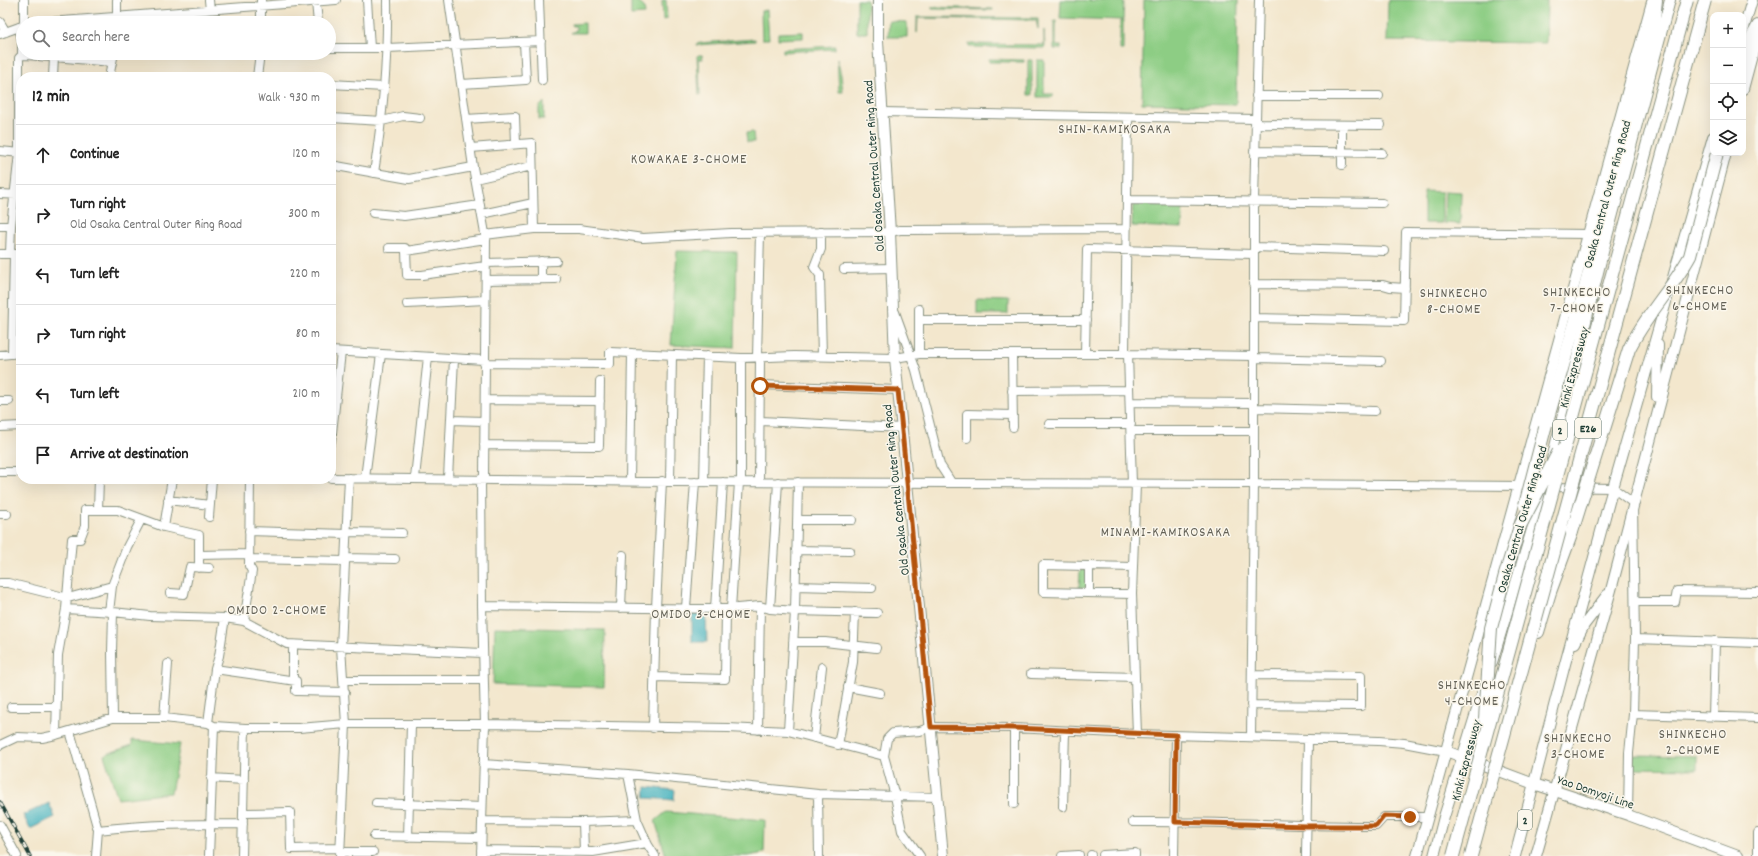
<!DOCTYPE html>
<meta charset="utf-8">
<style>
:root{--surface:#fff;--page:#f2f2f2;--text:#222;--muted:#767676;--line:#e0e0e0}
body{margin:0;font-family:Dekko,sans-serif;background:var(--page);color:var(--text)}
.controls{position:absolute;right:12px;top:12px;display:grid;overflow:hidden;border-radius:8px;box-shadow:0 4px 16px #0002}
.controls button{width:36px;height:36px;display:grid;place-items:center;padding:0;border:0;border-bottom:1px solid var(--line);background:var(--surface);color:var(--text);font:20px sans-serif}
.stop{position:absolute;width:12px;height:12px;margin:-9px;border:3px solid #b45309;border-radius:50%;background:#fff}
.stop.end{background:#b45309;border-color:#fff;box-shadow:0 1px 4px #0008}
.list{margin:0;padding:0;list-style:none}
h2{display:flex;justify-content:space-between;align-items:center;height:52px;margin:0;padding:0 16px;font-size:17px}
h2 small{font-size:13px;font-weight:400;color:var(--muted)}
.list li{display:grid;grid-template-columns:26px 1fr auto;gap:12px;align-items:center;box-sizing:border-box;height:60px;padding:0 16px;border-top:1px solid var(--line)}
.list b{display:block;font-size:15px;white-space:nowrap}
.list p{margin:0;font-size:13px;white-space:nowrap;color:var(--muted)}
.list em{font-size:13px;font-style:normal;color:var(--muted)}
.icon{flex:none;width:22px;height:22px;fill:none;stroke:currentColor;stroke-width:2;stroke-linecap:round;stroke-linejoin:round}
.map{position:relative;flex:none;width:1758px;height:856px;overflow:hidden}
.search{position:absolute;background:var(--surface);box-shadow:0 4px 16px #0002;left:16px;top:16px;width:320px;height:44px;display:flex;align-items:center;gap:10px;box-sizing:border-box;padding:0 14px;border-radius:22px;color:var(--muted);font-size:15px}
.panel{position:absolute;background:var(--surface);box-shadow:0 4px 16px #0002;left:16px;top:72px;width:320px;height:412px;border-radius:16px}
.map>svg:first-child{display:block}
.green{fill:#8dcd84;stroke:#56855c}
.water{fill:#41b0bd;stroke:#307678}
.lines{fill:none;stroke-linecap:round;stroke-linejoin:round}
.minor-casing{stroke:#899280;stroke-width:10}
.major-casing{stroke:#899280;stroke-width:12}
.highway-casing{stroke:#899280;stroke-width:14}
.minor{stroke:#fff;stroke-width:8}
.major{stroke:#fff;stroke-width:10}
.highway{stroke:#fff;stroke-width:12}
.rail-casing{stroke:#1f3d34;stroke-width:3.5}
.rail{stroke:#fbf7ec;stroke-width:2;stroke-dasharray:6;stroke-linecap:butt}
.highway-bridge-casing{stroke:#899280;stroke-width:14;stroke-linecap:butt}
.highway-bridge{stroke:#fff;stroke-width:12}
.route{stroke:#b45309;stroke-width:5}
.labels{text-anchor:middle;stroke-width:3;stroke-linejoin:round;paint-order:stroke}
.shield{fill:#fbf7ec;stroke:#61756b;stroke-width:1}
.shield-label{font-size:12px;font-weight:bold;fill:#1f3d34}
.street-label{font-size:13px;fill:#1f3d34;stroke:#fbf7ec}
.neighbourhood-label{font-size:14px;letter-spacing:1px;fill:#656358;stroke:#fbf7ec}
</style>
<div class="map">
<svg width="1758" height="856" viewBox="0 0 1758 856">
<rect width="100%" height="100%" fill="#fbf7ec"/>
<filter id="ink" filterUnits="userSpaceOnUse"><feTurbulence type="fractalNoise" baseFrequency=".025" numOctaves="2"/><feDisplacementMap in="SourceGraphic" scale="8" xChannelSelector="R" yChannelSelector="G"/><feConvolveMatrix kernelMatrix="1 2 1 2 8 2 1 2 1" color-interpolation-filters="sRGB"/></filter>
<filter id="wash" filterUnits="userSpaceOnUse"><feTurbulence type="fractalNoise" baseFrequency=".012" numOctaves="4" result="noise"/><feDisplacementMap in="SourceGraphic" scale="16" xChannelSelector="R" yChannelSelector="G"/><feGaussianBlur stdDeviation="0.9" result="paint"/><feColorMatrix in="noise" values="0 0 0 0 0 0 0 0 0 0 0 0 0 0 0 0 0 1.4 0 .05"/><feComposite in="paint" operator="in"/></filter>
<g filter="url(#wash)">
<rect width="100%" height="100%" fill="#f3e7cd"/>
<path class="green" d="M631 0H636L644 7 645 14 631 15Z
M662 0H666L667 19 663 20Z
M857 0H867V33H857Z
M1061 0 1124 1 1123 20 1060 18Z
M1144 0H1238L1236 105 1142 103Z
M1388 0H1547L1546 43 1387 41Z
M932 7 993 9V10L932 9Z
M767 10 769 39H762L761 11Z
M917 17 1038 18V29L1036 20 918 18 917 33Z
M889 21 907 22V37H888Z
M1054 21H1056V46H1061V49H1054Z
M1120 21H1123V50H1120Z
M585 23V33H571L576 30V26H572V24Z
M1044 30 1045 47 1043 48 969 47V44L1044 45Z
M803 32V38L778 39V33Z
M755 39V41L697 45V43Z
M835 46V49L783 52V49Z
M699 55H702L703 59H699L700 95H699L697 56Z
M837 58 841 75 843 92H839Z
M989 59 1024 60V62H989Z
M1028 60H1032V95H1028Z
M1037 60H1044V94H1053V97H1037Z
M544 102V119H539V107Z
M753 132 754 142H747L746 133Z
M1424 191 1442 192V223H1424Z
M1445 191 1461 192 1460 224 1444 223Z
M1133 203 1183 205 1182 228 1132 226Z
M677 251 737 252 735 348 671 345Z
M977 300 1008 301V314H977Z
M1080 570H1087V588H1079Z
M495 627 605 630 604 687 493 684Z
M132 740 180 744 171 793 118 799 104 755 132 745Z
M1633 755 1697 756V769L1632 768Z
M666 812 765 820 764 853 748 856H666L655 821Z"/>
<path class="water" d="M692 614H706L707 642H692Z
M646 787 675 790 674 800 645 798Z
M49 803 55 817 30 829 23 815Z"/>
</g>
<g filter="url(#ink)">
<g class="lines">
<defs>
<path id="minor" d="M117 0V23
M209 0 210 10
M367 0 370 48
M449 0 473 167 486 239 484 478
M539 0 542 80
M316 2 318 23
M0 22 6 32
M24 23V0
M36 23 336 0
M261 23V0
M0 34 22 26
M329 48H387L541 41
M22 55C33 55 43 57 54 57L53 77
M54 57 112 62
M109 77 114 53
M257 77 260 53
M331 84 384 87
M461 84 526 80 524 42
M1256 96H1379
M882 112 1255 119
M331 118 382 121 403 116 420 118
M466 119 515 116 516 144
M1255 124 1381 125
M1342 125V165
M471 148 532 143 534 229
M0 151 21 153
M1254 151 1382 153
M331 165 409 179 473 167
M374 173C383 115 388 58 387 0
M475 179 532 166
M0 194 21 195
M1127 200 1382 203
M373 213 404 216 480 205
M482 214 533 203
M0 226H11
M821 232V249L814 267 820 275 822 356
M485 235 534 229H579L643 238 731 233 890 232 900 230 1126 229
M1254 247 1384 251
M389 248H405L406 251 486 239
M406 251 407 275H422L485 266
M0 254H21
M10 254 11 226 19 153V58L22 55V41L19 27
M541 261V279
M486 263 556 261
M844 269 892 268
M486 280 556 279
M1253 284 1383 285 1390 287 1405 288
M407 304 485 300
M919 309V354
M895 312 916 370 940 465 951 482
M1254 318 1404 321 1406 232 1589 234
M919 320H1086
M331 351 484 360
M12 354 14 254
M1012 354 1013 427
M1085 354 1087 249 1253 254
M1125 354 1128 117
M1128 354 1132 484
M0 355 21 353
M757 357 760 233
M1254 358 1381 361
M484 363 610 364V352L741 358 794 356 895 358 919 354H1128L1254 356
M760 385 898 390
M1012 391 1129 390
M485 400 600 401
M0 401H9
M1130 402 1254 403
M1254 408 1375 411
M451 420 484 421
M761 421 902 428
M1049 424H1131
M0 427 21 426
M1131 431H1254
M967 438V414L1013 415
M331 442 341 352
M484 445 599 446 600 381
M0 472H21
M331 478 670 482 1254 484 1524 486
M365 478 381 354
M415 478 428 357
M448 478 454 359
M99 479 98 510H85V526L80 539H72L66 609 58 655 56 735 113 718H164L208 723 214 726 245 728H299L346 724H485L728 728 788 731 795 611 798 482
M630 481 632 353
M670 482 672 355
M704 482 707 356
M741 482V358
M759 482 760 358
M1136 484 1132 594 1137 734
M1550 487 1613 488 1633 503 1635 639 1633 714 1629 753 1628 815
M168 500 210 505
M98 510H118L164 527 172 479
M0 514H7
M209 517 212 479
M797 520H852
M164 527 199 535V568
M249 531 346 534
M347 532 402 533
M796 550 850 551
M199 555 249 554
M345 558 395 559
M249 559 345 561
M0 583H8L68 598 112 586
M795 586 872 588
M170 593 184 594 190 567 209 568
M1089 593V566
M1132 594 1043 592V565L1133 567
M1635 602H1675L1677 591 1758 592
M482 606 726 609 760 606 770 609 795 611 877 613
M621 608 623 555
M686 608 695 482
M66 609 113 612 150 616 225 618 244 621 287 644 482 653
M715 609 723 482
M731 609 739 482
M770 609 778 482
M109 612 112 586 127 547 141 520
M244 621 252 571 249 566 250 479
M1635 639 1758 643
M793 642H825L876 648
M293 645V680
M215 669 296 681V691L345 692
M1031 674 1135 677
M654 677 725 679 726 609
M344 680H483
M848 687 880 693
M1251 705 1361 706V676L1252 675
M11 707H56
M1633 714 1758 718
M1713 717 1715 641
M113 718 112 652 113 612
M164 718 168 664
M208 723 215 669 219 656 225 618
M653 728 656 608 662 481
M1014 728V804
M758 730 760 606
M70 731 98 830 96 856
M788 731 884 756
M1251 737 1254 484V201L1259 0
M814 738 822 667
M0 745 17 737 42 738 56 735
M838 745 853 662 855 612
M483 764 628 774 818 794 938 797
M628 774 637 820 648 845 655 856
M211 778 244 780
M818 794 819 856
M376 803 482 807
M1063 807 1065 731
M244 813 290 812 291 849 340 848
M482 821 583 822 637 820
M583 822 584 851
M1133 822C1214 821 1295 826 1376 826L1384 817H1428
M0 825 17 856
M98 830C147 824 195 824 243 824
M374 836 481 838
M408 838 411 724
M481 850 593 852 647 843
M340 852H373
M1103 855 1135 853V856
M209 856 214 726
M242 856 245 728
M340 856 346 724 341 647 349 478
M481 856 485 724 482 606 481 479
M920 856 902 831 895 796 884 756 887 739 893 733 920 731 931 727 1014 728 1137 734 1379 741 1404 743 1446 751
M1062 856 1079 855V856
M1091 856V855
M1174 856 1176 735
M1306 856 1308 739
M1758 856V833"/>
<path id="major" d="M878 0V41L890 232 895 358 943 856
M1743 31 1752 0
M1743 89 1758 33
M1657 397 1658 345
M1552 459 1605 244 1670 0
M1575 643 1584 625 1607 595
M1492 662 1546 483
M1446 751 1534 784 1628 815 1738 856
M1417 856 1652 2
M1434 856 1444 817 1484 687
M1515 856 1565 664 1609 502 1713 137
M1536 856 1611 590 1726 153"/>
<path id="highway" d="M1743 61 1746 48 1758 26
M1545 428 1582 299 1632 109 1652 40 1656 0
M1538 632 1550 592 1572 532"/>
</defs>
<use href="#minor" class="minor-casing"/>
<use href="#major" class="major-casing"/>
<use href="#highway" class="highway-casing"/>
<use href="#minor" class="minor"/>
<use href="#major" class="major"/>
<use href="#highway" class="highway"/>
<defs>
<path id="rail" d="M0 802 30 856"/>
</defs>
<use href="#rail" class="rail-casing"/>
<use href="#rail" class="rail"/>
<defs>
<path id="highway-bridge" d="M1525 505 1545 428
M1572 532 1629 349C1645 316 1672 289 1690 256L1717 153
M1485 719 1491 628 1505 575 1520 526 1559 451
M1453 856 1687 0
M1471 856 1705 0"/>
</defs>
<use href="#highway-bridge" class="highway-bridge-casing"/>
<use href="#highway-bridge" class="highway-bridge"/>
</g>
</g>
<g class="lines" filter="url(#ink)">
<path class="route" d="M760 386 898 390 931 727 1014 728 1176 735 1175 822 1306 826H1376L1384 816 1410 817"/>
</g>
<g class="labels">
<g class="shield">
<rect x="1575" y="418" width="26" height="20" rx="3"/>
<rect x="1553" y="420" width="14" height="20" rx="3"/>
<rect x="1518" y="810" width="14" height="20" rx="3"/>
</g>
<g class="shield-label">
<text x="1588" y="432">E26</text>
<text x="1560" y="434">2</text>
<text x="1525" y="824">2</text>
</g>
<g class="street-label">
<text transform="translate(873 166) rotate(-94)" y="5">Old Osaka Central Outer Ring Road</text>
<text transform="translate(1606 194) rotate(-75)" y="5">Osaka Central Outer Ring Road</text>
<text transform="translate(1573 367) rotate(-75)" y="5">Kinki Expressway</text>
<text transform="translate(895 490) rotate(-96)" y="5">Old Osaka Central Outer Ring Road</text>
<text transform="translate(1521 519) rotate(-74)" y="5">Osaka Central Outer Ring Road</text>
<text transform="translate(1465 760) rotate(-75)" y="5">Kinki Expressway</text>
<text transform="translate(1596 791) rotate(19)" y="5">Yao Domyoji Line</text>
</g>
<g class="neighbourhood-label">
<text x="1115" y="133">SHIN-KAMIKOSAKA</text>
<text x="689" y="163">KOWAKAE 3-CHOME</text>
<text x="1700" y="294">SHINKECHO<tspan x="1700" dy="16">6-CHOME</tspan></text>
<text x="1577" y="296">SHINKECHO<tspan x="1577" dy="16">7-CHOME</tspan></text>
<text x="1454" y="297">SHINKECHO<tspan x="1454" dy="16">8-CHOME</tspan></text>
<text x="1166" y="536">MINAMI-KAMIKOSAKA</text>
<text x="277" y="614">OMIDO 2-CHOME</text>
<text x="701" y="618">OMIDO 3-CHOME</text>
<text x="1472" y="689">SHINKECHO<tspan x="1472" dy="16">4-CHOME</tspan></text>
<text x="1693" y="738">SHINKECHO<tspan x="1693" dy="16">2-CHOME</tspan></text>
<text x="1578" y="742">SHINKECHO<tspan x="1578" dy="16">3-CHOME</tspan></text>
</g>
</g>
</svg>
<div class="controls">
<button>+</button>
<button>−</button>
<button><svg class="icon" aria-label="locate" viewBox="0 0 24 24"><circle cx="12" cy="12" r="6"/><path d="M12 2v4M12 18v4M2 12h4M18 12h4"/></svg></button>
<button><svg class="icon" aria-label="layers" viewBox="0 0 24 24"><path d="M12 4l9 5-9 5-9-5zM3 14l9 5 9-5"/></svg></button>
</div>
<div class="stop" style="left:760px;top:386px"></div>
<div class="stop end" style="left:1410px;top:817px"></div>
<div class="search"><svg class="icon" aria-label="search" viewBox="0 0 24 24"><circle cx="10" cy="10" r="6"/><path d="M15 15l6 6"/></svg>Search here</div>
<section class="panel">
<h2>12 min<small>Walk · 930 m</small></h2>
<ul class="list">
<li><svg class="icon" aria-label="ahead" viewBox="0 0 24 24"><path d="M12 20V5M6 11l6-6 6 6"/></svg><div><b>Continue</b></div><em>120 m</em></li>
<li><svg class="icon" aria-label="right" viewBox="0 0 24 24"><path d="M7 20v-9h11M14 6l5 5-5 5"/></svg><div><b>Turn right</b><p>Old Osaka Central Outer Ring Road</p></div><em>300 m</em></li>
<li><svg class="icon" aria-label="left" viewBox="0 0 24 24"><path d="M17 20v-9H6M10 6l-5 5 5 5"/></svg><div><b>Turn left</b></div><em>220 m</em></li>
<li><svg class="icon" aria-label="right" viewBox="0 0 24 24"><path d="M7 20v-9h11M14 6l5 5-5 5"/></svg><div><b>Turn right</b></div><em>80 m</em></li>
<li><svg class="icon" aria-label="left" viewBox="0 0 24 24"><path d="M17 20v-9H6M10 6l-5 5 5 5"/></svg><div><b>Turn left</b></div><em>210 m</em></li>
<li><svg class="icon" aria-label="arrive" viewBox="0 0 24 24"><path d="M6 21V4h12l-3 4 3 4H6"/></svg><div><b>Arrive at destination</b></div></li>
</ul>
</section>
</div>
